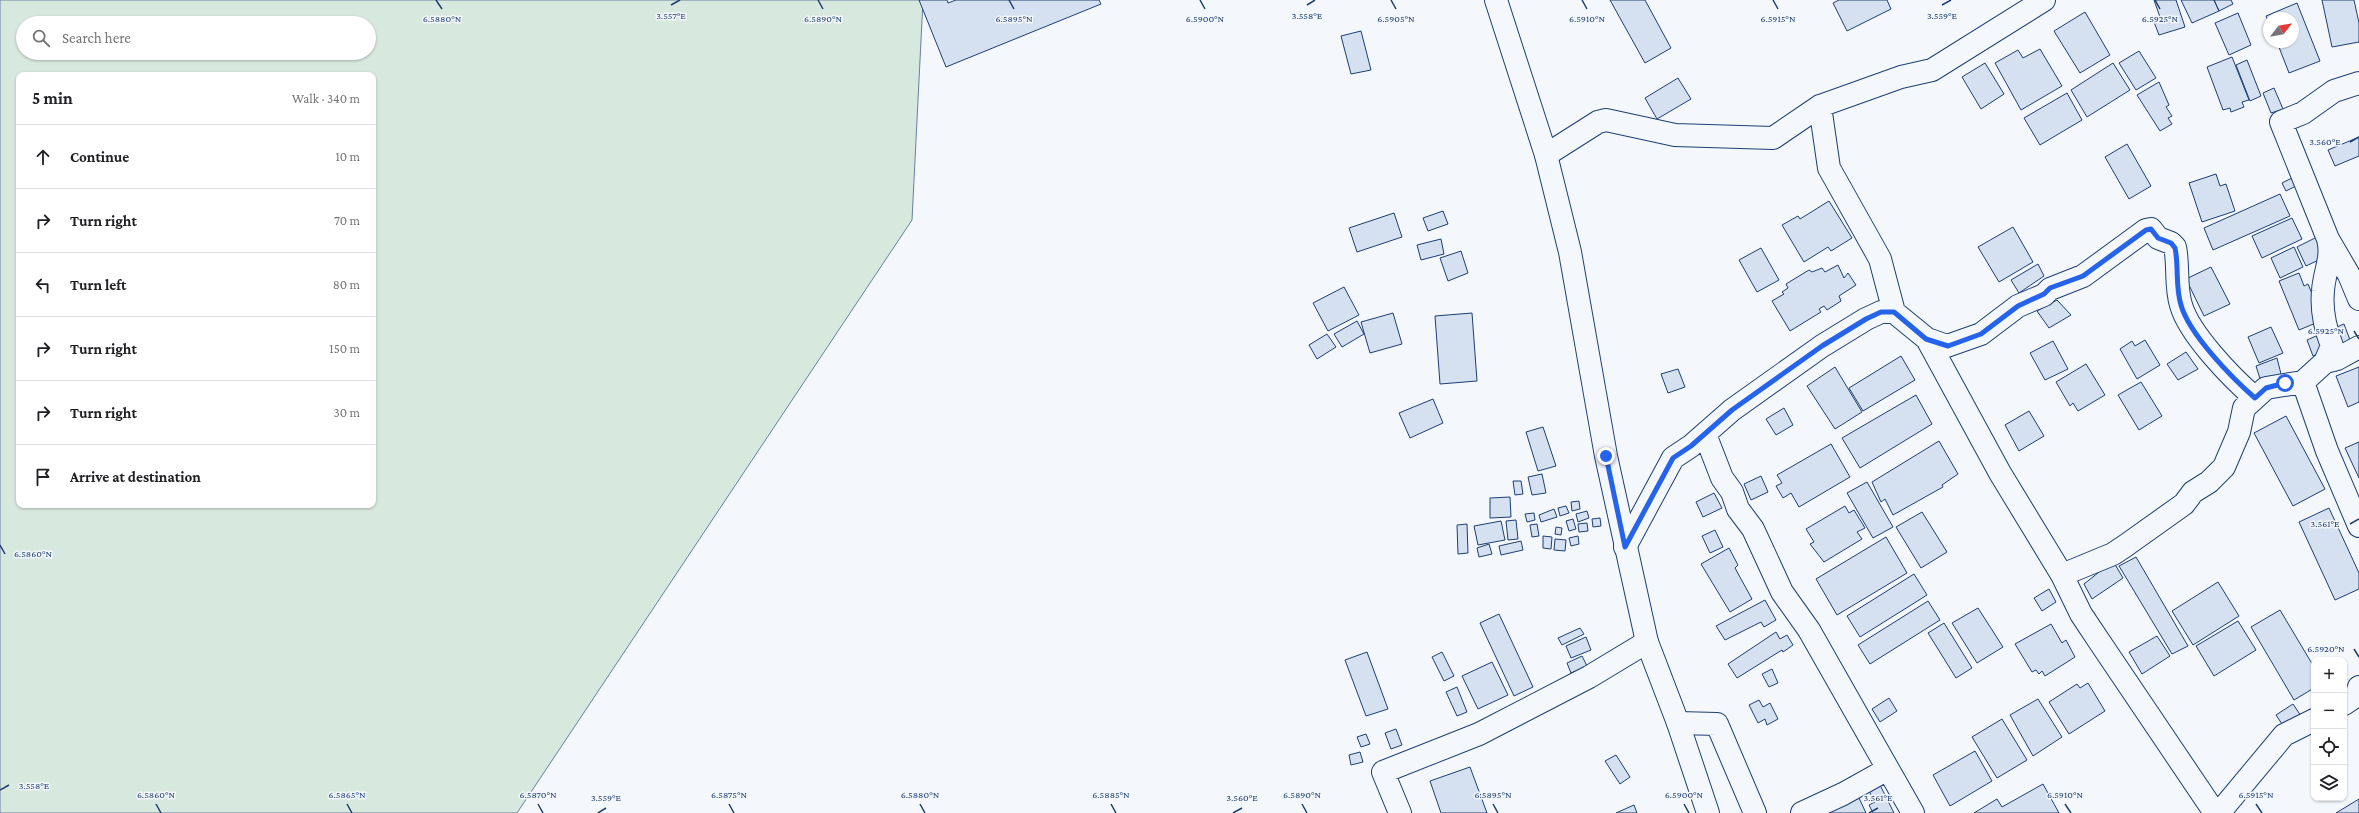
<!DOCTYPE html>
<meta charset="utf-8">
<style>
:root{--surface:#fff;--page:#f2f2f2;--text:#202124;--muted:#757577;--line:#e0e0e0}
body{margin:0;font-family:"Crimson Pro",serif;background:var(--page);color:var(--text)}
.controls{position:absolute;right:12px;bottom:12px;display:grid;overflow:hidden;border-radius:8px;box-shadow:0 1px 3px #0004}
.controls button{width:36px;height:36px;display:grid;place-items:center;padding:0;border:0;border-bottom:1px solid var(--line);background:var(--surface);color:var(--text);font:20px sans-serif}
.compass{position:absolute;left:2263px;top:12px;width:36px;height:36px;border-radius:50%;background:var(--surface);box-shadow:0 1px 3px #0004;rotate:59deg}
.stop{position:absolute;width:12px;height:12px;margin:-9px;border:3px solid #2563eb;border-radius:50%;background:#fff}
.stop.end{background:#2563eb;border-color:#fff;box-shadow:0 1px 4px #0008}
.list{margin:0;padding:0;list-style:none}
h2{display:flex;justify-content:space-between;align-items:center;height:52px;margin:0;padding:0 16px;font-size:17px}
h2 small{font-size:13px;font-weight:400;color:var(--muted)}
.list li{display:grid;grid-template-columns:26px 1fr auto;gap:12px;align-items:center;box-sizing:border-box;height:64px;padding:0 16px;border-top:1px solid var(--line)}
.list b{display:block;font-size:15px;white-space:nowrap}
.list em{font-size:13px;font-style:normal;color:var(--muted)}
.icon{flex:none;width:22px;height:22px;fill:none;stroke:currentColor;stroke-width:2;stroke-linecap:round;stroke-linejoin:round}
.map{position:relative;flex:none;width:2359px;height:813px;overflow:hidden}
.search{position:absolute;background:var(--surface);box-shadow:0 1px 3px #0004;left:16px;top:16px;width:360px;height:44px;display:flex;align-items:center;gap:10px;box-sizing:border-box;padding:0 14px;border-radius:22px;color:var(--muted);font-size:15px}
.panel{position:absolute;background:var(--surface);box-shadow:0 1px 3px #0004;left:16px;top:72px;width:360px;height:436px;border-radius:8px}
.map>svg:first-child{display:block}
.green{fill:#d7e8df;stroke:#687fa3;fill-rule:evenodd}
.building{fill:#d5e0f0;stroke:#1d3f73}
.lines{fill:none;stroke-linecap:round;stroke-linejoin:round}
.minor-casing{stroke:#1d3f73;stroke-width:24}
.major-casing{stroke:#1d3f73;stroke-width:24}
.minor{stroke:#f4f7fb;stroke-width:22}
.major{stroke:#f4f7fb;stroke-width:22}
.route{stroke:#2563eb;stroke-width:5}
.ticks{fill:none;stroke:#1d3f73;stroke-width:1.5}
.ticks-label{font-size:10px;text-anchor:middle;fill:#1d3f73;stroke:#f4f7fb;stroke-width:3;stroke-linejoin:round;paint-order:stroke}
</style>
<div class="map">
<svg width="2359" height="813" viewBox="0 0 2359 813">
<rect width="100%" height="100%" fill="#f4f7fb"/>
<path class="green" d="M0 0H923L912 220 517 813H0ZM23 23H369V53H23ZM19 75H373V505H19Z"/>
<path class="building" d="M919 0H947L948 3 956 0H1099L1101 4 946 67Z
M1610 0H1645L1671 48 1645 63Z
M1839 0H1887L1891 9 1847 31 1833 3Z
M2154 0H2176L2185 27 2159 35 2154 22 2161 20Z
M2181 0H2214L2219 11 2192 23Z
M2214 0H2231L2233 4 2219 11Z
M2322 0H2354L2359 23V42L2332 47Z
M2297 3 2320 61 2289 73 2277 42H2293V18H2269V23L2266 16Z
M2085 12 2110 55 2080 73 2054 31Z
M2238 13 2251 45 2229 55 2215 23Z
M1361 31 1371 70 1351 74 1341 36Z
M2040 49 2062 86 2021 110 1995 63 2018 50 2023 58Z
M2139 51 2156 78 2136 90 2119 63Z
M2232 57 2249 100 2242 102 2244 107 2231 112 2230 108 2223 110 2207 67Z
M2247 60 2261 96 2250 101 2236 65Z
M1985 63 2004 94 1981 109 1962 77Z
M2113 63 2130 90 2087 117 2071 90Z
M1678 78 1691 99 1657 119 1645 98Z
M2159 82 2169 105 2166 107 2172 116 2168 118 2172 124 2160 131 2137 95Z
M2274 88 2283 109 2271 113 2263 93Z
M2067 93 2082 120 2040 145 2024 118Z
M2359 137V156L2335 166 2328 150Z
M2127 144 2151 186 2129 199 2105 157Z
M2216 174 2220 186 2226 184 2235 211 2202 222 2189 183Z
M2294 177 2298 185 2286 191 2282 183Z
M2280 194 2290 216 2213 250 2204 228Z
M1829 201 1852 238 1831 251 1828 247 1804 262 1782 225 1798 216 1800 219Z
M1443 211 1448 224 1428 231 1423 218Z
M1394 213 1402 237 1357 252 1349 228Z
M2292 218 2302 239 2262 258 2252 236Z
M2013 227 2033 262 1999 282 1978 247Z
M2319 236 2329 255 2306 266 2297 247Z
M1441 239 1444 254 1421 260 1417 245Z
M2294 247 2303 267 2280 278 2271 258Z
M1761 248 1779 280 1757 292 1739 260Z
M1461 251 1468 273 1448 281 1440 258Z
M2038 264 2044 276 2019 293 2011 280Z
M1838 265 1844 278 1848 273 1856 285 1839 296 1841 301 1827 310 1824 306 1819 309 1821 312 1790 331 1772 301 1784 294 1782 292 1788 288 1786 284 1809 270 1812 272 1822 268 1825 272Z
M2211 267 2230 304 2204 316 2186 279Z
M2299 273 2304 286 2308 284 2323 320 2299 330 2279 281Z
M1344 287 1359 315 1328 331 1313 303Z
M2057 300 2071 315 2049 328 2037 311Z
M1393 313 1402 344 1370 353 1361 322Z
M1472 313 1477 381 1440 384 1435 316Z
M1357 321 1364 334 1342 347 1334 334Z
M2344 324 2350 340 2339 345 2332 329Z
M2271 327 2283 353 2259 363 2248 337Z
M2323 333 2329 349 2313 356 2307 340Z
M1327 334 1336 347 1317 359 1309 345Z
M2145 340 2160 365 2137 379 2120 349 2132 341 2135 346Z
M2053 341 2068 369 2045 380 2030 353Z
M2186 352 2198 369 2178 380 2167 364Z
M1901 356 1915 380 1863 411 1849 388Z
M2277 358 2281 374 2262 385 2256 366Z
M2086 364 2105 395 2078 411 2073 403 2070 406 2056 382Z
M1835 367 1862 412 1835 429 1807 386Z
M2359 367V402L2348 407 2336 376Z
M1678 369 1685 387 1668 393 1661 374Z
M2141 382 2162 416 2139 430 2118 395Z
M1916 395 1932 424 1860 468 1842 438Z
M1433 399 1443 423 1410 438 1399 413Z
M1784 408 1793 425 1776 435 1766 419Z
M2029 411 2044 436 2019 451 2005 425Z
M2286 416 2325 489 2293 506 2254 433Z
M1543 427 1556 466 1538 471 1526 432Z
M1939 441 1958 474 1942 485 1943 487 1893 515 1885 499 1881 502 1872 482Z
M2359 442V478L2345 448Z
M1831 444 1850 477 1799 507 1791 493 1783 498 1776 486 1782 483 1777 475Z
M1542 474 1546 493 1532 495 1528 477Z
M1761 476 1768 492 1751 500 1744 484Z
M1513 481H1521L1523 494 1515 495Z
M1867 482 1893 527 1873 538 1847 493Z
M1714 493 1722 508 1703 517 1696 502Z
M1510 497 1511 517 1490 518V498Z
M1579 501 1580 509 1572 511 1571 502Z
M1566 506 1569 513 1560 516 1558 508Z
M1845 506 1849 513 1854 510 1865 528 1857 532 1862 539 1824 562 1810 544 1814 542 1806 529Z
M2329 508 2359 573V589L2335 600 2299 522Z
M1554 509 1557 517 1541 522 1539 515Z
M1587 511 1589 518 1578 522 1576 514Z
M1922 512 1947 552 1921 568 1896 527Z
M1534 513 1535 520 1527 522 1525 514Z
M1600 518 1601 526 1593 527 1592 519Z
M1573 519 1576 529 1569 531 1566 521Z
M1516 520 1518 539 1508 540 1506 521Z
M1501 521 1505 540 1478 545 1474 526Z
M1587 523 1588 531 1579 532 1578 524Z
M1467 524 1468 553 1458 554 1457 525Z
M1537 524 1539 536 1532 537 1530 525Z
M1556 527 1562 528 1561 535 1555 534Z
M1715 530 1723 547 1710 553 1702 536Z
M1543 536 1552 537 1551 549 1543 548Z
M1578 536 1579 544 1571 546 1569 538Z
M1886 537 1907 573 1837 615 1816 579Z
M1555 539 1566 540 1565 551 1554 550Z
M1521 541 1523 550 1501 555 1499 546Z
M1489 544 1492 554 1479 557 1477 548Z
M1729 548 1738 565 1735 568 1752 599 1730 612 1701 564Z
M2136 557 2188 646 2172 654 2119 566Z
M2113 561 2123 578 2092 599 2084 584Z
M1914 574 1927 595 1860 637 1847 616Z
M2218 582 2239 616 2193 645 2172 611Z
M2049 589 2056 602 2042 611 2034 598Z
M1765 600 1776 620 1764 627 1761 622 1725 640 1716 626Z
M1928 601 1940 620 1870 664 1858 645Z
M1978 608 2003 647 1977 663 1952 623Z
M2280 610 2314 667V688L2294 700 2251 627Z
M1499 614 1533 687 1514 696 1480 623Z
M2238 621 2256 650 2214 676 2196 646Z
M1944 623 1972 668 1956 678 1928 633Z
M2051 624 2062 643 2066 640 2075 657 2045 676 2042 671 2039 674 2036 670 2032 672 2015 644Z
M1580 628 1584 634 1562 645 1558 638Z
M1776 632 1780 639 1787 635 1793 645 1783 652 1782 650 1737 678 1728 664Z
M2157 636 2170 656 2142 674 2129 652Z
M1586 637 1591 650 1571 658 1566 646Z
M1367 652 1388 709 1366 716 1345 660Z
M1442 652 1454 676 1444 681 1432 657Z
M1582 656 1587 666 1571 673 1567 663Z
M1492 662 1508 695 1478 709 1462 676Z
M1772 669 1778 683 1769 687 1762 674Z
M2088 683 2105 711 2069 734 2049 702 2077 684 2080 688Z
M1457 687 1467 712 1457 716 1446 692Z
M1889 698 1897 711 1880 722 1872 709Z
M2038 699 2062 737 2033 756 2010 715Z
M1759 700 1763 707 1770 703 1778 719 1767 725 1765 719 1758 723 1749 705Z
M2293 704 2301 716 2284 727 2276 715Z
M2002 719 2027 760 1997 778 1972 737Z
M1396 729 1402 745 1391 749 1385 733Z
M1366 734 1370 744 1361 747 1357 737Z
M1975 751 1992 781 1950 806 1933 775Z
M1360 752 1363 762 1351 765 1349 755Z
M1616 755 1630 777 1620 784 1605 761Z
M1470 767 1487 813H1441L1430 781Z
M2043 784 2059 813H1974L1997 799 2002 807Z
M1880 785 1894 813H1873L1869 805 1875 802 1869 791Z
M1859 798 1866 813H1826Z
M2359 799V813H2336Z
M1634 805 1637 813H1616Z"/>
<g class="lines">
<defs>
<path id="minor" d="M2359 83 2334 91 2303 113 2281 122 2328 239 2349 275 2359 299
M1820 106 1829 168 1880 259 1894 312
M1546 155 1598 122 1606 120 1675 135 1773 138 1820 106 1901 77 1932 70 2044 0
M1927 339 2000 473 2062 575
M2325 362 2332 346C2325 328 2321 311 2323 291 2324 272 2333 258 2328 239
M2303 382 2327 451 2359 526
M1705 434 1722 478 1732 492 1738 509 1753 529 1782 592 1809 630 1913 813
M1625 547 1673 458 1691 446 1732 410 1822 346 1866 319 1881 312H1894L1927 339 1947 346 1981 334 2018 306 2044 295 2050 289 2083 276 2146 230 2151 229 2158 238 2171 243 2175 247C2179 266 2175 286 2181 305 2189 334 2232 378 2255 398
M2344 704 2356 696 2359 687
M1678 723 1717 724 1755 813
M1400 813 1383 772 1479 734 1589 677 1647 642
M1802 813 1843 794 1888 769
M2215 813 2099 641 2081 614 2062 575 2113 554 2125 546 2184 504 2193 492 2209 482 2224 467 2239 432 2244 408 2266 388 2303 382 2325 362 2337 359 2359 347
M2219 813 2284 735 2314 720"/>
<path id="major" d="M1496 0 1546 155 1570 252 1606 456 1647 642 1678 723 1708 813"/>
</defs>
<use href="#minor" class="minor-casing"/>
<use href="#major" class="major-casing"/>
<use href="#minor" class="minor"/>
<use href="#major" class="major"/>
</g>
<g class="lines">
<path class="route" d="M1606 456 1625 547 1673 458 1691 446 1732 410 1822 346 1866 319 1881 312H1894L1926 339 1948 346 1981 334 2018 306 2044 294 2050 288 2083 276 2146 230 2151 229 2158 238 2171 243 2175 248C2179 266 2175 286 2181 305 2189 334 2232 378 2255 398L2266 388 2285 383"/>
</g>
<path class="ticks" d="M436 0 442 9M818 0 823 9M1009 0 1014 9M1200 0 1205 9M1391 0 1396 9M1582 0 1587 9M1773 0 1778 9M2155 0 2160 9M671 5 680 0M1307 5 1315 0M1942 5 1951 0M2350 142 2359 137M2354 331 2359 339M2350 524 2359 519M0 545 5 554M2354 649 2359 657M0 790 9 785M156 804 161 813M347 804 352 813M538 804 543 813M729 804 734 813M920 804 925 813M1111 804 1116 813M1302 804 1307 813M1493 804 1498 813M1684 804 1689 813M2065 804 2071 813M2256 804 2262 813M598 813 606 808M1233 813 1242 808M1869 813 1878 808"/>
<g class="ticks-label">
<text x="671" y="19">3.557°E</text>
<text x="1307" y="19">3.558°E</text>
<text x="1942" y="19">3.559°E</text>
<text x="823" y="22">6.5890°N</text>
<text x="1014" y="22">6.5895°N</text>
<text x="442" y="22">6.5880°N</text>
<text x="1205" y="22">6.5900°N</text>
<text x="1396" y="22">6.5905°N</text>
<text x="1587" y="22">6.5910°N</text>
<text x="1778" y="22">6.5915°N</text>
<text x="2160" y="22">6.5925°N</text>
<text x="2325" y="145">3.560°E</text>
<text x="2326" y="334">6.5925°N</text>
<text x="2325" y="527">3.561°E</text>
<text x="33" y="557">6.5860°N</text>
<text x="2326" y="652">6.5920°N</text>
<text x="34" y="789">3.558°E</text>
<text x="156" y="798">6.5860°N</text>
<text x="347" y="798">6.5865°N</text>
<text x="538" y="798">6.5870°N</text>
<text x="729" y="798">6.5875°N</text>
<text x="920" y="798">6.5880°N</text>
<text x="1111" y="798">6.5885°N</text>
<text x="1302" y="798">6.5890°N</text>
<text x="1493" y="798">6.5895°N</text>
<text x="1684" y="798">6.5900°N</text>
<text x="2065" y="798">6.5910°N</text>
<text x="2256" y="798">6.5915°N</text>
<text x="606" y="801">3.559°E</text>
<text x="1242" y="801">3.560°E</text>
<text x="1878" y="801">3.561°E</text>
</g>
</svg>
<div class="controls">
<button>+</button>
<button>−</button>
<button><svg class="icon" aria-label="locate" viewBox="0 0 24 24"><circle cx="12" cy="12" r="6"/><path d="M12 2v4M12 18v4M2 12h4M18 12h4"/></svg></button>
<button><svg class="icon" aria-label="layers" viewBox="0 0 24 24"><path d="M12 4l9 5-9 5-9-5zM3 14l9 5 9-5"/></svg></button>
</div>
<svg class="compass" viewBox="-18 -18 36 36"><path d="M0-13l5 13h-10z" fill="#e53935"/><path d="M0 13l5-13h-10z" fill="#757577"/></svg>
<div class="stop" style="left:2285px;top:383px"></div>
<div class="stop end" style="left:1606px;top:456px"></div>
<div class="search"><svg class="icon" aria-label="search" viewBox="0 0 24 24"><circle cx="10" cy="10" r="6"/><path d="M15 15l6 6"/></svg>Search here</div>
<section class="panel">
<h2>5 min<small>Walk · 340 m</small></h2>
<ul class="list">
<li><svg class="icon" aria-label="ahead" viewBox="0 0 24 24"><path d="M12 20V5M6 11l6-6 6 6"/></svg><div><b>Continue</b></div><em>10 m</em></li>
<li><svg class="icon" aria-label="right" viewBox="0 0 24 24"><path d="M7 20v-9h11M14 6l5 5-5 5"/></svg><div><b>Turn right</b></div><em>70 m</em></li>
<li><svg class="icon" aria-label="left" viewBox="0 0 24 24"><path d="M17 20v-9H6M10 6l-5 5 5 5"/></svg><div><b>Turn left</b></div><em>80 m</em></li>
<li><svg class="icon" aria-label="right" viewBox="0 0 24 24"><path d="M7 20v-9h11M14 6l5 5-5 5"/></svg><div><b>Turn right</b></div><em>150 m</em></li>
<li><svg class="icon" aria-label="right" viewBox="0 0 24 24"><path d="M7 20v-9h11M14 6l5 5-5 5"/></svg><div><b>Turn right</b></div><em>30 m</em></li>
<li><svg class="icon" aria-label="arrive" viewBox="0 0 24 24"><path d="M6 21V4h12l-3 4 3 4H6"/></svg><div><b>Arrive at destination</b></div></li>
</ul>
</section>
</div>
